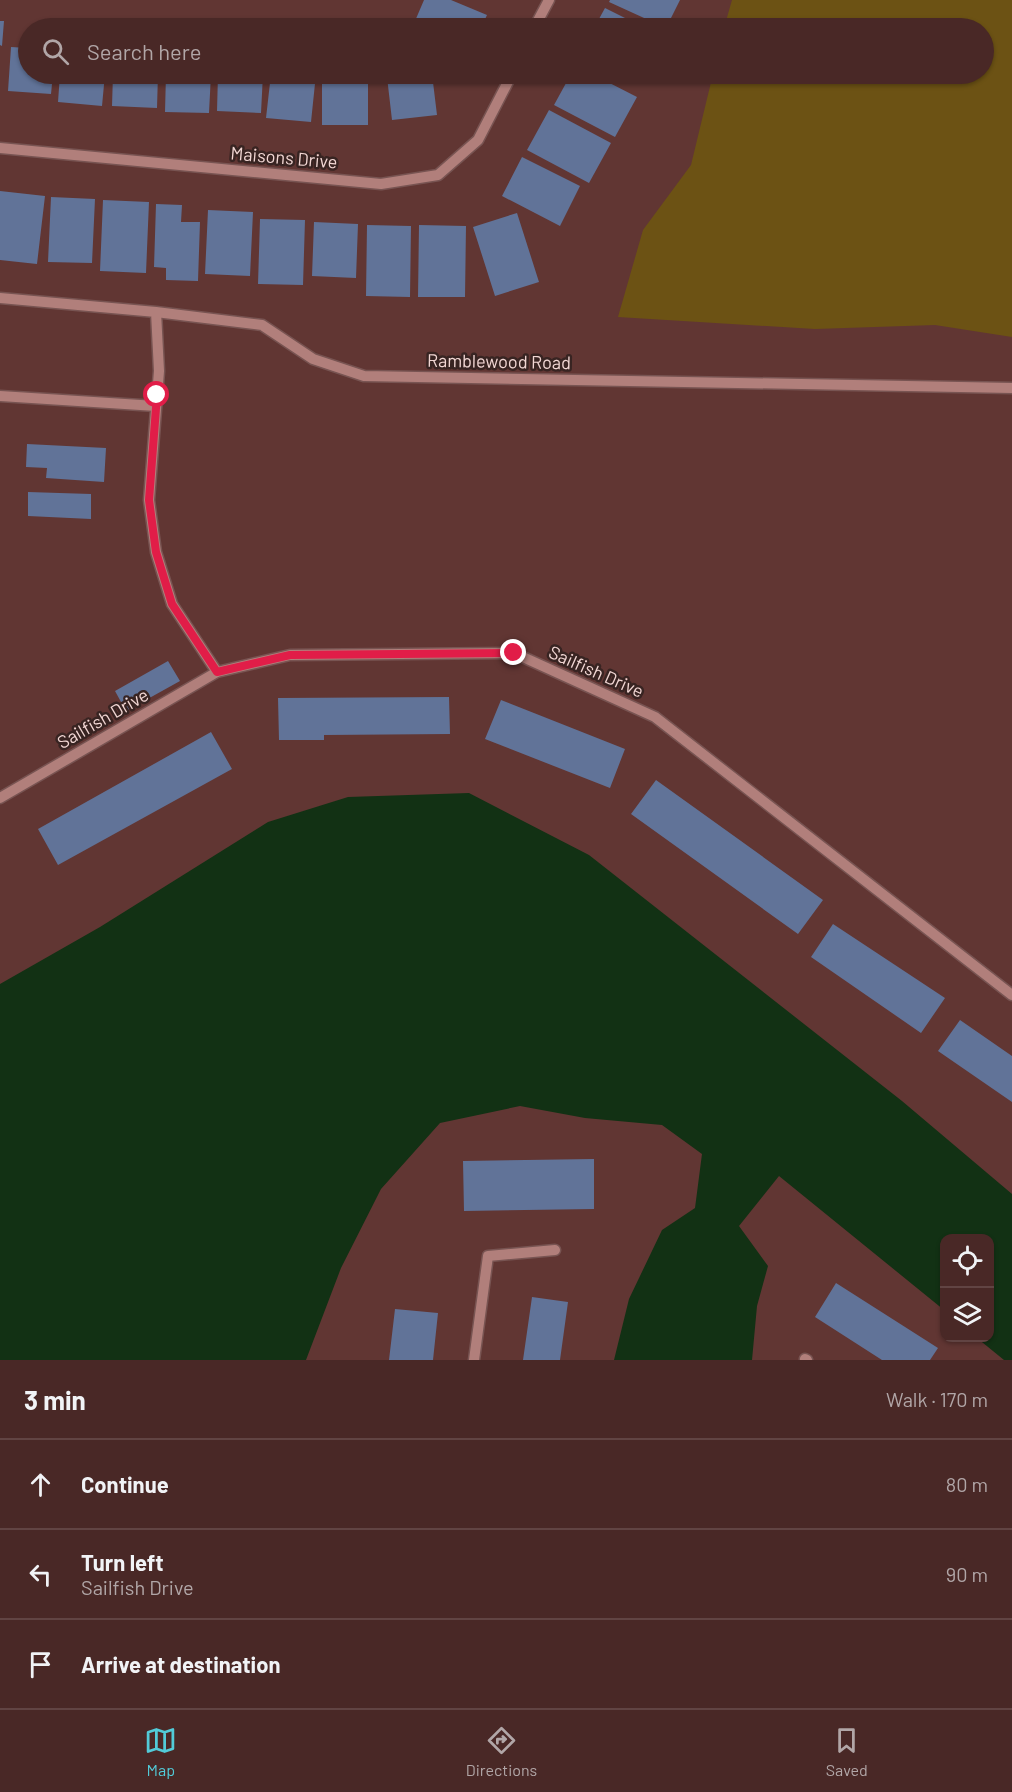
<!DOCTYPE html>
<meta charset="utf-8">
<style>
:root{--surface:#492826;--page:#50302e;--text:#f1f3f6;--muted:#b1a6a7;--line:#614443;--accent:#52cbd8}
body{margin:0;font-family:Barlow,sans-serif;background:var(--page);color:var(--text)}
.controls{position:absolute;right:18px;bottom:18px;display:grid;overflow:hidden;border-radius:12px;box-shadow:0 2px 4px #0004}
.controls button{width:54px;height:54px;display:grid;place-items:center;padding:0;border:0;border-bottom:2px solid var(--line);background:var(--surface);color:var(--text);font:30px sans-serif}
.stop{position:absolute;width:18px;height:18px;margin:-14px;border:4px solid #e11d48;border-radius:50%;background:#fff}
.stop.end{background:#e11d48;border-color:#fff;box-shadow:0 2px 6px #0008}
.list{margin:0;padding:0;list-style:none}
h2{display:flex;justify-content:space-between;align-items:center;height:78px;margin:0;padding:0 24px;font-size:26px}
h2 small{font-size:20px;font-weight:400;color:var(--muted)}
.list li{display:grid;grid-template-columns:39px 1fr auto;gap:18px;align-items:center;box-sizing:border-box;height:90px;padding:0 24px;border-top:2px solid var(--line)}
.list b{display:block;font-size:22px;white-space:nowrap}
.list p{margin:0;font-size:20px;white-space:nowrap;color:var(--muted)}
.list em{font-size:20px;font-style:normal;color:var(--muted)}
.icon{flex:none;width:33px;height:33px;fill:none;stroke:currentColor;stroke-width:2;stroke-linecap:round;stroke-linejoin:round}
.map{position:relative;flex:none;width:1012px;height:1360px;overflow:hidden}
.search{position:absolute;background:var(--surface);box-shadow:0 2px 4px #0004;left:18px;right:18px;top:18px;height:66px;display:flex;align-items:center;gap:15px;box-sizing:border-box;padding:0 21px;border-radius:33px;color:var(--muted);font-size:22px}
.sheet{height:348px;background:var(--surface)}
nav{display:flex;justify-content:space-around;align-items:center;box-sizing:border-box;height:84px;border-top:2px solid var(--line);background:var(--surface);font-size:16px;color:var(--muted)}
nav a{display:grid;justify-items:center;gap:3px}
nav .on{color:var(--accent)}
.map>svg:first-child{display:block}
.green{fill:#6c5214}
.water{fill:#123114}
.building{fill:#617398}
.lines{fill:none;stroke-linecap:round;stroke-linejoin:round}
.minor-casing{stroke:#785452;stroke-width:13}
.minor{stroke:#b17f7b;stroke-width:10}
.route{stroke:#e11d48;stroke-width:8}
.labels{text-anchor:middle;stroke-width:5;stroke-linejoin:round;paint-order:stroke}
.street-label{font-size:18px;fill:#f2d7d4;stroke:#382422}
</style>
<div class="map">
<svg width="1012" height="1360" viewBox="0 0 1012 1360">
<rect width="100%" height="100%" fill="#613633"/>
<path class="green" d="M732 0H1012V337L935 325 815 329 618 317 643 230 691 165 713 74H984V28H724Z"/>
<path class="water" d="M469 793 589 855 902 1101 1012 1194V1360H1004L977 1338H990V1238H944V1310L779 1176 739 1226 768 1266 757 1306 752 1360H614L629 1299 662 1230 695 1208 702 1154 662 1125 585 1118 520 1106 440 1123 381 1189 341 1268 306 1360H0V984L100 927 268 822 348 797Z"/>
<path class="building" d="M424 0H451L487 15 481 28H412Z
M610 0H680L666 28 609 2Z
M605 8 645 28H594Z
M0 21H4L2 46 0 45Z
M11 47 28 48V74H53L51 94 8 91Z
M60 74H105L102 106 58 102Z
M113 74H158L157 108 112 106Z
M166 74H211L209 113 165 112Z
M218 74H263L261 113 217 111Z
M271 74H316L311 122 266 118Z
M322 74H368V125H322Z
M417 74H432L437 115 392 120 387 77Z
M571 74H592L637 97 615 137 554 105Z
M549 110 611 143 589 183 527 150Z
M522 157 580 186 560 226 502 196Z
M0 191 45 196 37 264 0 260Z
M51 197 95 199 92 263 48 262Z
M103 200 149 202 146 273 100 271Z
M156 204 182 205 181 222H200L198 281 166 280V268L154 267Z
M208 210 253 212 250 276 205 274Z
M517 213 539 282 495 296 473 227Z
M260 219 305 220 303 285 258 284Z
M314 222 358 224 356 278 312 276Z
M367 225 411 226 410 297 366 296Z
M419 225 466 226 465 297H418Z
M27 444 106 448 104 482 46 478 47 468 26 467Z
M28 492 91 494V519L28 516Z
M168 661 180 681 126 711 115 691Z
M449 697 450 734 324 735V740H279L278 698Z
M501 700 625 749 610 788 485 739Z
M211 732 232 769 58 865 38 829Z
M656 780 823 900 798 934 631 814Z
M833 924 945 998 921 1033 811 957Z
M960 1020 1012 1056V1102L938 1051Z
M594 1159V1209L464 1211 463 1161Z
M836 1283 938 1348 930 1360H882L815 1317Z
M532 1297 568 1302 560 1360H523Z
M395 1309 438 1313 433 1360H389Z"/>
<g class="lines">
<defs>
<path id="minor" d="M534 28 549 0
M0 148 381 184 438 175 478 140 512 74
M0 298 156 312 262 325 313 359 364 376 1012 388
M156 312 159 371 149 500 156 552 172 604 217 672
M0 396 156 406
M0 798 217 672 290 655 514 653 655 717 1012 995
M805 1359 807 1360
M474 1360 488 1256 555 1250"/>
</defs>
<use href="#minor" class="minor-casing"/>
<use href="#minor" class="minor"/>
</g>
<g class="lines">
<path class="route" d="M157 395 149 500 156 552 172 604 217 672 290 655 514 653"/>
</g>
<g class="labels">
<g class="street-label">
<text transform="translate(284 158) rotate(5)" y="6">Maisons Drive</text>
<text transform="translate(499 362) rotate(1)" y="6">Ramblewood Road</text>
<text transform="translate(596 672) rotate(24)" y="6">Sailfish Drive</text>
<text transform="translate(103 719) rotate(-30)" y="6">Sailfish Drive</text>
</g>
</g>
</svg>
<div class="controls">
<button><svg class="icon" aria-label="locate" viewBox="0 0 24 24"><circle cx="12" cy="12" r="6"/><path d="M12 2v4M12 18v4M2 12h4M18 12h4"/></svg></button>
<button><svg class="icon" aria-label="layers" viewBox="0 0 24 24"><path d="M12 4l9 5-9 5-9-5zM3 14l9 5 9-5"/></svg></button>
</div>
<div class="stop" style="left:157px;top:395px"></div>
<div class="stop end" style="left:514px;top:653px"></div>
<div class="search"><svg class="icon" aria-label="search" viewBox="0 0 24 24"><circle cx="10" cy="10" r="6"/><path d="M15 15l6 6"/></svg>Search here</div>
</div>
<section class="sheet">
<h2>3 min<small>Walk · 170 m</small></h2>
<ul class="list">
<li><svg class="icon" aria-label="ahead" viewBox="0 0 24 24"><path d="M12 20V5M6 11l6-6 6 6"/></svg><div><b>Continue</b></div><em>80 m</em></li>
<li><svg class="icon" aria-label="left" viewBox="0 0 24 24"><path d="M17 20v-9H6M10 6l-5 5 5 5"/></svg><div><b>Turn left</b><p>Sailfish Drive</p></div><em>90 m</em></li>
<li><svg class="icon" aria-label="arrive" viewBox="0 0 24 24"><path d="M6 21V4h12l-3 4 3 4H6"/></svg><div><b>Arrive at destination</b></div></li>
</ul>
</section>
<nav>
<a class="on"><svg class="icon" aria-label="map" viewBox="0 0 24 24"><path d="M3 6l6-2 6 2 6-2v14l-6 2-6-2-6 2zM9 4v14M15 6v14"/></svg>Map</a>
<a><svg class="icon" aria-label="directions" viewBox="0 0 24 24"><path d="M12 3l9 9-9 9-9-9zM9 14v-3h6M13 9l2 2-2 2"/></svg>Directions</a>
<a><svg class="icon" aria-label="saved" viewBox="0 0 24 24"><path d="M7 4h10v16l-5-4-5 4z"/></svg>Saved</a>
</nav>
